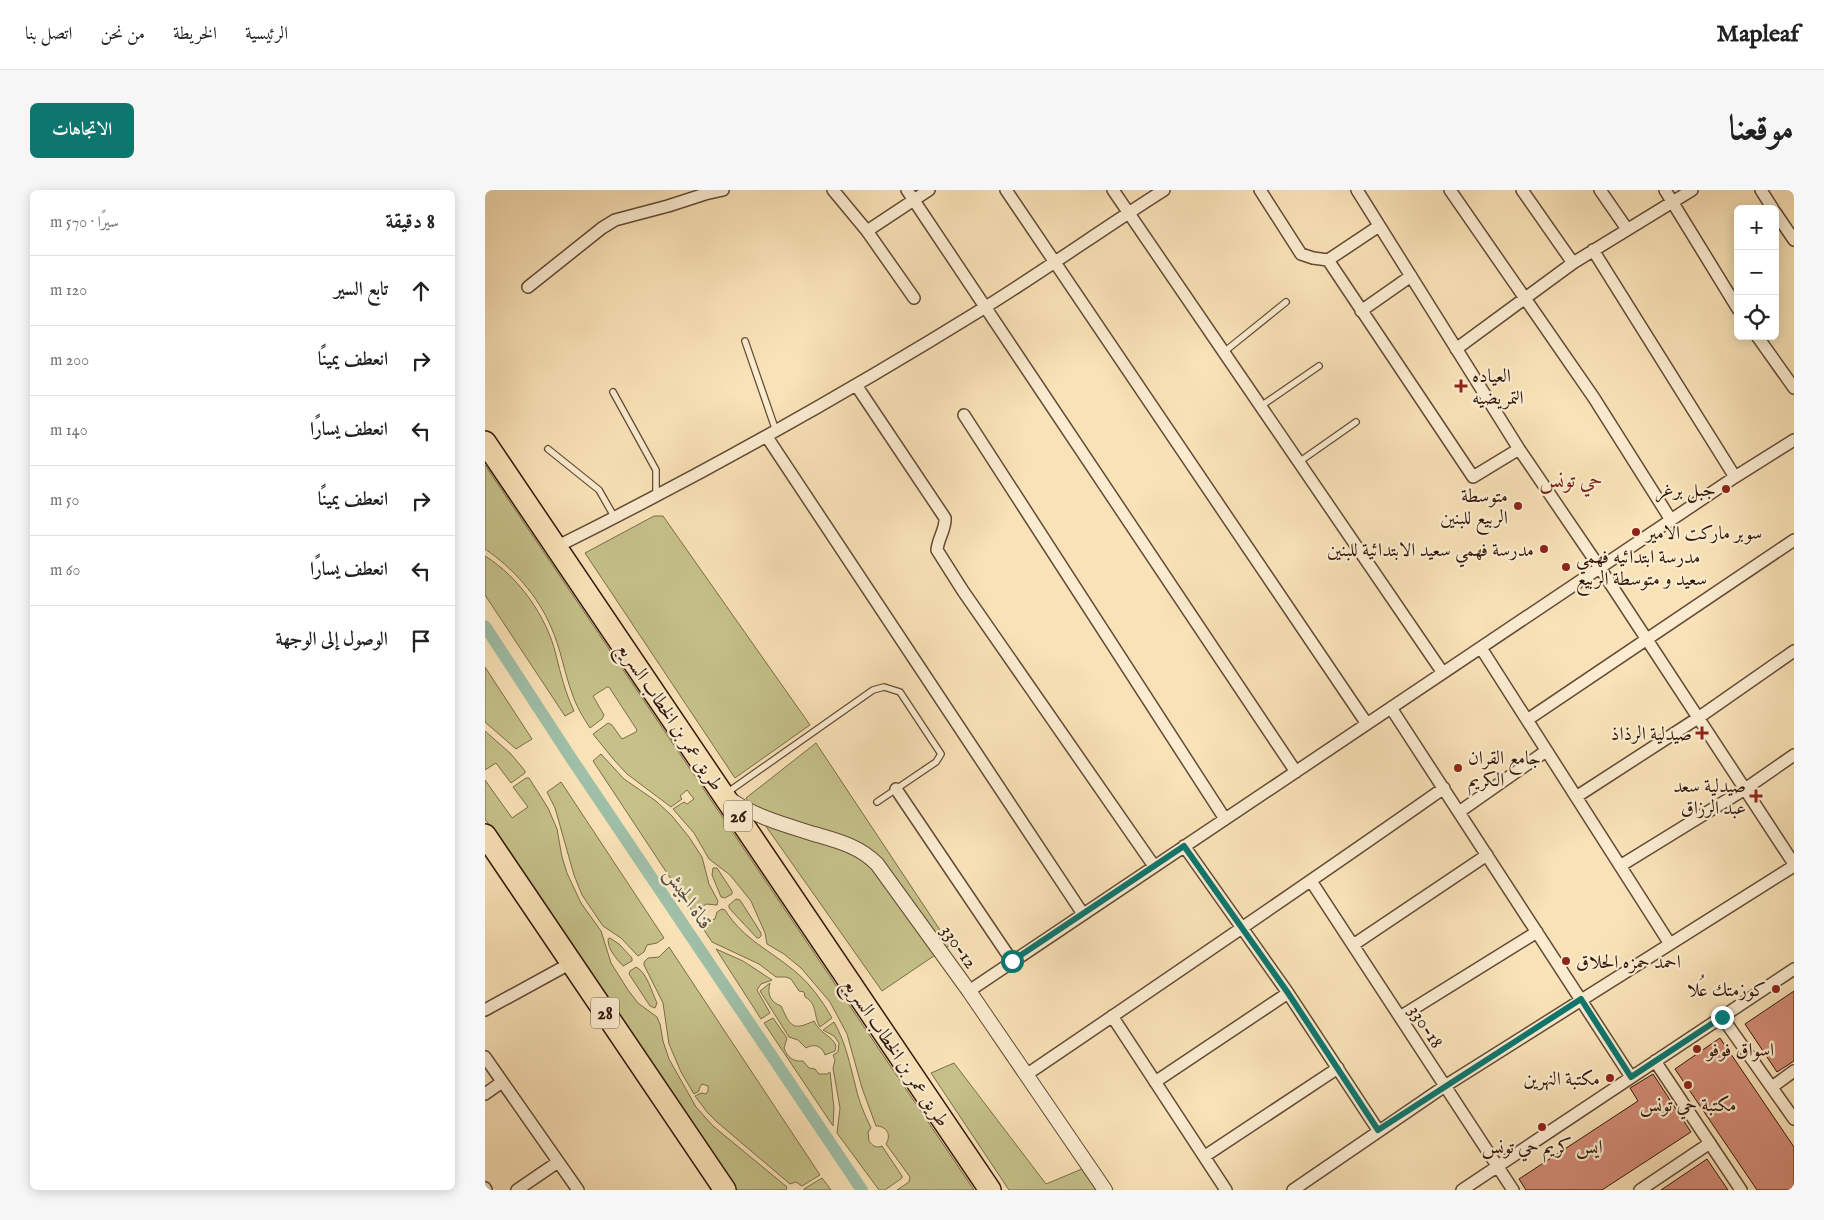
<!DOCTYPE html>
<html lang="ar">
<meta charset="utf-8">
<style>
:root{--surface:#fff;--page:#f6f6f6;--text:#222;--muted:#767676;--line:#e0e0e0;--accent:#0f766e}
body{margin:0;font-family:"IM FELL English",Amiri,serif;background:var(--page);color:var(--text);direction:rtl}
.controls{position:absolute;right:15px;top:15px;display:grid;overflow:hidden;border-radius:8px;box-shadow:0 2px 12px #0003}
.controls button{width:45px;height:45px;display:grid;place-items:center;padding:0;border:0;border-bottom:1px solid var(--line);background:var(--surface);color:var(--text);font:25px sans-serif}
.stop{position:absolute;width:15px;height:15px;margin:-11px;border:4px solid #0f766e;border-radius:50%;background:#fff}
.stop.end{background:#0f766e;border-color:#fff;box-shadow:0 1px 5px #0008}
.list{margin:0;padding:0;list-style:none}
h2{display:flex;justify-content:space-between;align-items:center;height:65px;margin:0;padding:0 20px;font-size:21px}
h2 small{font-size:16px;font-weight:400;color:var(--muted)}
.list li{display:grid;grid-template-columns:32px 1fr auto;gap:15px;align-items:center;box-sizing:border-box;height:70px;padding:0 20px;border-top:1px solid var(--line)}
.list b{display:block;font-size:19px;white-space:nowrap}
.list em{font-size:16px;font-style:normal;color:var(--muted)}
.icon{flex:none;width:28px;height:28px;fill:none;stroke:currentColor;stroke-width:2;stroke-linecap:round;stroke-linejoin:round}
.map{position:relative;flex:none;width:1309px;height:1000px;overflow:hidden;direction:ltr;border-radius:8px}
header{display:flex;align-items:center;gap:30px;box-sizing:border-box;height:70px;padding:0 25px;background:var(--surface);border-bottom:1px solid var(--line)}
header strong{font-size:24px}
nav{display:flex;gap:28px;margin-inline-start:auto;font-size:18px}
.intro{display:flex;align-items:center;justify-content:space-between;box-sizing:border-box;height:120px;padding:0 30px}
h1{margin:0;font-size:35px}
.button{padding:12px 22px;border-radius:8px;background:var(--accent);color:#fff;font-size:18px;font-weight:700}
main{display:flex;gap:30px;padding:0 30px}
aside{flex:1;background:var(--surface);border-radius:8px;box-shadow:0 2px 12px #0003}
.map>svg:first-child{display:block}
.green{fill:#c5c189;stroke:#7b6c4a}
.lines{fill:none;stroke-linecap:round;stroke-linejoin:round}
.canal{stroke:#9fbfa8;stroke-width:12}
.building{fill:#d48c76;stroke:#31170b}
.service-casing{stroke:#634a36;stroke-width:8}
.minor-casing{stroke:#634a36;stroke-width:14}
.tertiary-casing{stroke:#634a36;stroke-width:16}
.motorway-casing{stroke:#31170b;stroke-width:24}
.service{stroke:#fbecd0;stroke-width:5.5}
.minor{stroke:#fbecd0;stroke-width:11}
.tertiary{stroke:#fbecd0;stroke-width:14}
.motorway{stroke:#f9e2b7;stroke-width:21}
.route{stroke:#0f766e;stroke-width:6}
.poi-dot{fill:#8f2418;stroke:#fbecd0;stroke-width:2}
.labels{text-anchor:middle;stroke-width:4.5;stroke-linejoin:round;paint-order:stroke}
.shield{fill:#fbecd0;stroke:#6e5746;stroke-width:1}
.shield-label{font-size:18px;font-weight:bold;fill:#31170b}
.poi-label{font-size:19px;fill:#31170b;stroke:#fbecd0;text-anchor:end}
.street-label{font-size:19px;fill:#31170b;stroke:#fbecd0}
.water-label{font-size:20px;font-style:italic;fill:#585242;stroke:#fbecd0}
.quarter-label{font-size:21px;fill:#7a1f14;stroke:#fbecd0}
</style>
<header>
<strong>Mapleaf</strong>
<nav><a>الرئيسية</a><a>الخريطة</a><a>من نحن</a><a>اتصل بنا</a></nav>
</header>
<div class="intro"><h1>موقعنا</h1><a class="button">الاتجاهات</a></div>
<main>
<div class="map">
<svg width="1309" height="1000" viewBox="0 0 1309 1000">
<rect width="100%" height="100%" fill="#f9e2b7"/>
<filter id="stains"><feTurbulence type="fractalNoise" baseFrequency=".004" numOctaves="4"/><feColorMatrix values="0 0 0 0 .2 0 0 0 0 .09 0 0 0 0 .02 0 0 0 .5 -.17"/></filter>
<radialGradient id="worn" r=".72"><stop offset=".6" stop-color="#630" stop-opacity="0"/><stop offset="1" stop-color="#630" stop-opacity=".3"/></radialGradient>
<path class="green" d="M0 275 489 1000H412L424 992 425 987 401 954C407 944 401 936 391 936L377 898 362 844 345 812 316 778 299 764 282 754 280 743 266 711 245 685 224 669 209 643 188 619 199 612 202 614 209 609 202 600 195 606 197 609 186 617 142 584 129 570 108 544 123 533 127 535 137 549 151 542 152 540 124 497H122L108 506 119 525 117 529 105 538C98 527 91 516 87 503 79 482 76 459 66 437 53 406 28 378 0 359Z
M169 326H178L325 535 250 588 100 363Z
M0 366C34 387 62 427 71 465 76 485 80 502 89 521L80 526 0 405Z
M0 477 47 549 31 559 0 532Z
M0 541 26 564 40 581V583L26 593 11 573 0 580Z
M331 553 465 755 397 801 261 608Z
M116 564 139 589 171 611 187 626 204 647 217 667 224 694 233 711 232 715 221 714 215 719V725L209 724 108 571Z
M41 588H44L63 618 72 639 77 667 82 683 96 713 116 741 126 773 143 800 153 813 172 827 175 834 178 851 184 869 211 917 228 936 302 997 301 1000H251L0 629V590L27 628 43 617 28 597Z
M76 592 179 748 172 753 162 755 159 762 153 766 136 748 118 736 97 705 89 685 70 618 62 602Z
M228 678H232L247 701V704L240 708 236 707 227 685Z
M251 709 255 710 276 743V746L274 748H272L244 718V715Z
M237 719 240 720C259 750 285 760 312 783 326 795 338 812 347 828L335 837C328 826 333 814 320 807L319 802 314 801 306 789 301 787H291L274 774 227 752 217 737 219 732 230 729 232 722Z
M125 748 134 754 147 768V771L138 776C131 768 123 760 123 749Z
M184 757 335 985 317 996 311 992 305 994 232 932 222 922 210 906 216 903 221 904 223 901V896L217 894 214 899V901L209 904 196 882 184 854 178 813 159 775V772L163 768 174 767Z
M231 759 258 771 287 790 276 794 272 800 285 823 276 829Z
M151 777C162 782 167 803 172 813L170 818 165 816 144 784 145 781Z
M285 793C282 804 285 812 296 816 306 837 307 841 329 831 335 844 348 846 351 856L350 861 340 865C337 856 329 853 321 858L313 850 304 847 275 801Z
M288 828 302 848 299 858C302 867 308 872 318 871L324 878 330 879 334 884H342L345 882 349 918 348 936 279 833Z
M349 832C361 853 365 875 371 898 374 912 380 925 386 938L383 942 384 951C387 955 391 959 397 956L417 986V988L400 1000H394L352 943 355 918 348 878 350 870 348 865 353 862 354 853 349 846 338 840Z
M469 873 561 994 597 979 611 1000H524L446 883Z
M337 988 346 1000H319V999Z"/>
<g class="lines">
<path class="canal" d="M0 436 86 568 377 1000"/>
</g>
<path class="building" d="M1309 801V871L1292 882 1260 834Z
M1235 848 1309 957V1000H1272L1190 879Z
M1168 884 1206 942 1117 1000H1041L1034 989 1153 911 1145 898Z
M1222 969 1243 1000H1176Z"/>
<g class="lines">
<defs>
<path id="service" d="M260 151 291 241
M739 162 801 112
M128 202 171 280V305
M776 216 834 176
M63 259 114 300 130 328
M814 272 871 232
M243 602 388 500 399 497 415 502 456 564 451 572 392 612"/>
<path id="minor" d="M348 0 382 41 429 108
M422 0 811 582
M521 0 882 534
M628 0 958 483
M775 0 816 64 828 68 843 70 894 36
M872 0 1034 259 1115 378 1309 674
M965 0 1109 208 1186 330
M1037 0 1088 73
M1115 0 1142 39
M1180 0 1253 119
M1276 0 1288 19
M1290 22 1309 50
M382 41 444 0
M1108 60 1250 287
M843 70 988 287 1034 259
M43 97 117 38 130 30 183 16 220 4 238 0
M876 121 926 86
M1272 146 1309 198
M971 159 1088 73 1207 0
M371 195 460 328C461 339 453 348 452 360L478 401 669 676
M479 225 740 629
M282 247 598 724
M71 357C218 284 360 204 499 118 560 80 619 38 679 0
M996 458 1185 754
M906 518 1146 887
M1042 530 1309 350
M411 599 527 771
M1091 607 1213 528 1309 461
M974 622 1061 561
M699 656 803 803 893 940
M1135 676 1260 599 1309 565
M826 691 1028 1000
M868 755 1002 665
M484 801 1250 287 1309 250
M0 820 86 773
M627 826 741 1000
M915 827 1052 742
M1237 827 1309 929
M0 867 93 1000
M1170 871 1256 1000
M541 885C681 790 821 695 959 598
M670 892 803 803
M1287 897 1309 881
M0 904 17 892
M720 966 853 878
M0 998 1 1000
M32 1000 73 972
M808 1000 960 896 1309 676
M977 1000 1309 779
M1155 1000 1225 953"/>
<path id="tertiary" d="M246 610C271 627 300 635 329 644 353 651 374 656 392 674L484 801 620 1000"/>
<path id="motorway" d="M0 252 505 1000
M0 645 240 1000"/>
</defs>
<use href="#service" class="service-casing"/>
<use href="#minor" class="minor-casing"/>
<use href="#tertiary" class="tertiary-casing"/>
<use href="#motorway" class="motorway-casing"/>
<use href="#service" class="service"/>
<use href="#minor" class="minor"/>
<use href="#tertiary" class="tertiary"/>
<use href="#motorway" class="motorway"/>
</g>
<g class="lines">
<path class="route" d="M527 771 699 656 803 803 893 940 1096 809 1146 887 1237 827"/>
</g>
<g class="poi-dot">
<path d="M973.5 188.5h5v5h5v5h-5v5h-5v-5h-5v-5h5z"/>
<circle cx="1241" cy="299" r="5"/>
<circle cx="1033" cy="316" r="5"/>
<circle cx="1151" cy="342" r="5"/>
<circle cx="1059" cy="359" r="5"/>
<circle cx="1081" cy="377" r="5"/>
<path d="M1214.5 535.5h5v5h5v5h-5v5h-5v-5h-5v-5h5z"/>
<circle cx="973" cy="578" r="5"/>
<path d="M1268.5 598.5h5v5h5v5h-5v5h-5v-5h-5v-5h5z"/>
<circle cx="1081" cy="771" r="5"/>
<circle cx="1291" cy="799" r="5"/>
<circle cx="1212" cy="859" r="5"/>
<circle cx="1125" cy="888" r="5"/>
<circle cx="1203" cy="895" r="5"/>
<circle cx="1057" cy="937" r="5"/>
</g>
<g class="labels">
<g class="shield">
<rect x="239" y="610.5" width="28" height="31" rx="4"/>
<rect x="106" y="807.5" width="28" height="31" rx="4"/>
</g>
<g class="shield-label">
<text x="253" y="632">26</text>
<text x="120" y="829">28</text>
</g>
<g class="poi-label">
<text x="987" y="192" text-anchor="start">العياده<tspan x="987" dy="22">التمريضيه</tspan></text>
<text x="1231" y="306">جبل برغر</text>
<text x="1023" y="312">متوسطة<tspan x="1023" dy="22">الربيع للبنين</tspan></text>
<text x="1161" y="349" text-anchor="start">سوبر ماركت الامير</text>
<text x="1049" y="366">مدرسة فهمي سعيد الابتدائية للبنين</text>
<text x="1091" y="373" text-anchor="start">مدرسة ابتدائيه فهمي<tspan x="1091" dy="22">سعيد و متوسطة الربيع</tspan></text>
<text x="1207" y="550">صيدلية الرذاذ</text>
<text x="983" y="574" text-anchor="start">جامع القران<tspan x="983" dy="22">الكريم</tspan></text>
<text x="1261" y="602">صيدلية سعد<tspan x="1261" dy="22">عبد الرزاق</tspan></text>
<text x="1091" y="778" text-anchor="start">احمد حمزه الحلاق</text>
<text x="1281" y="806">كوزمتك عُلا</text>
<text x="1222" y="866" text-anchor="start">اسواق فوفو</text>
<text x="1115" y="895">مكتبة النهرين</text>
<text x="1203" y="921" text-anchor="middle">مكتبة حي تونس</text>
<text x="1057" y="963" text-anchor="middle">ايس كريم حي تونس</text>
</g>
<g class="street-label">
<text transform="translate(186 526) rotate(56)" y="7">طريق عمر بن الخطاب السريع</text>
<text transform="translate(475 756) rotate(55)" y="7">330-12</text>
<text transform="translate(942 836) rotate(57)" y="7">330-18</text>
<text transform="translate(412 862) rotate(56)" y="7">طريق عمر بن الخطاب السريع</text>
</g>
<g class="water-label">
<text transform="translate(204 708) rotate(56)" y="7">قناة الجيش</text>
</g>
<g class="quarter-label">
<text x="1086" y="297">حي تونس</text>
</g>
</g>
<rect width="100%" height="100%" filter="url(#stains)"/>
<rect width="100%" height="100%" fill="url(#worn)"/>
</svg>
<div class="controls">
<button>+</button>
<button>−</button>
<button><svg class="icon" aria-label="locate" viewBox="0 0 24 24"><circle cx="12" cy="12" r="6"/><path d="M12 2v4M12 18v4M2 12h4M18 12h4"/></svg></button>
</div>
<div class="stop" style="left:527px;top:771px"></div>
<div class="stop end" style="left:1237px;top:827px"></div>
</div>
<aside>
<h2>8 دقيقة<small>سيرًا · 570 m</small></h2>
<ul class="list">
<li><svg class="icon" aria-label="ahead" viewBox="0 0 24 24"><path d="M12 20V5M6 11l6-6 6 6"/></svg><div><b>تابع السير</b></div><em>120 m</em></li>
<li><svg class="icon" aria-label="right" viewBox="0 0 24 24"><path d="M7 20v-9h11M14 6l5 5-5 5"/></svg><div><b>انعطف يمينًا</b></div><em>200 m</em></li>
<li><svg class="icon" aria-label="left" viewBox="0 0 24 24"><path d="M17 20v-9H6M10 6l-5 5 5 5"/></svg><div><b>انعطف يسارًا</b></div><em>140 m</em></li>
<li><svg class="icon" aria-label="right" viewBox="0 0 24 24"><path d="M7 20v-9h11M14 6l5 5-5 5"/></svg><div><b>انعطف يمينًا</b></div><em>50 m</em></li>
<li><svg class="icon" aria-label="left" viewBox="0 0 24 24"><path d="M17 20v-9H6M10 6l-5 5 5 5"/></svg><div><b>انعطف يسارًا</b></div><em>60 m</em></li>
<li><svg class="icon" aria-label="arrive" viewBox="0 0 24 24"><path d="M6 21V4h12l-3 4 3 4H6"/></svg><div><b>الوصول إلى الوجهة</b></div></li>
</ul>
</aside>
</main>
